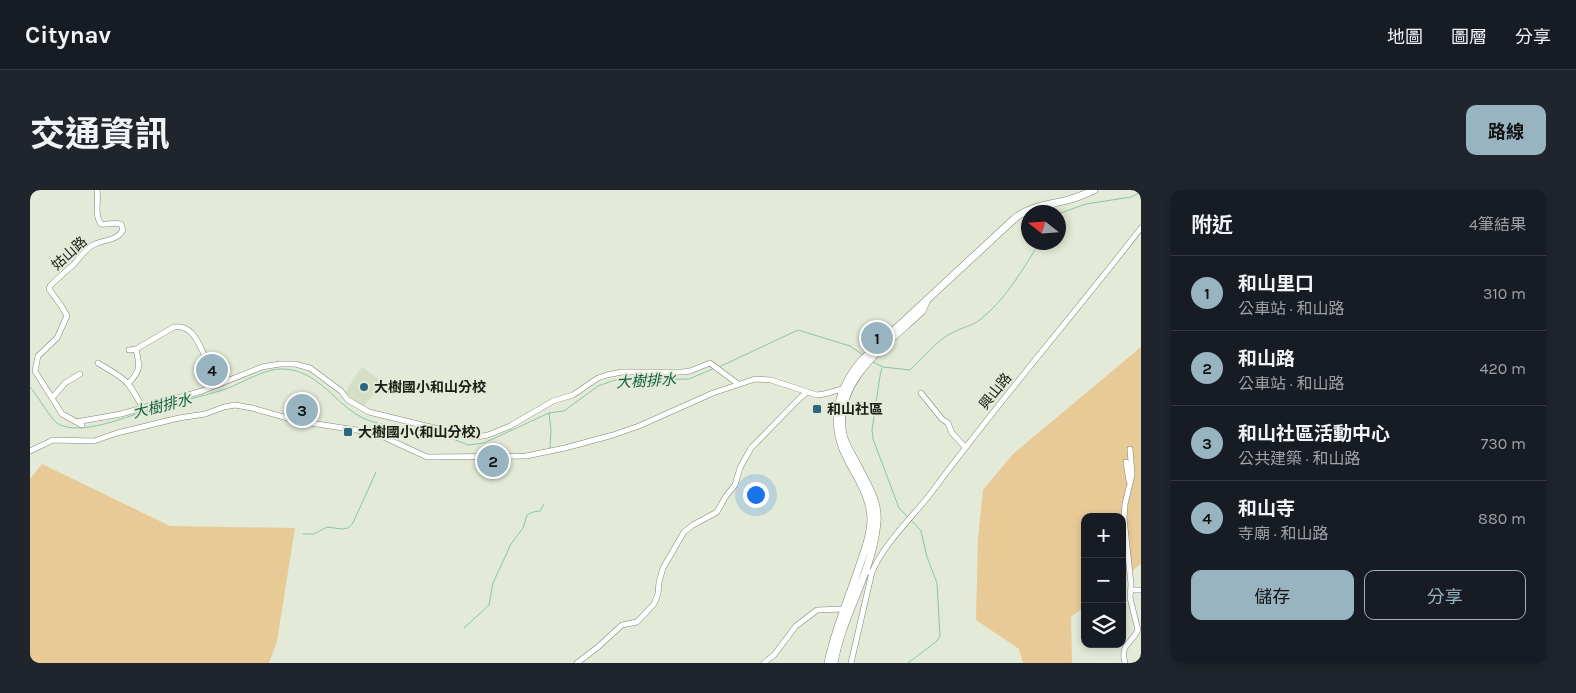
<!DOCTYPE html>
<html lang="zh-TW">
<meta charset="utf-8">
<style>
:root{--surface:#171b24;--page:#20242c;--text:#f1f3f6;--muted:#9ea1a6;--line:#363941;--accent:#98b4c0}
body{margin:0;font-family:Karla,"Noto Sans TC",sans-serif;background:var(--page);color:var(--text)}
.controls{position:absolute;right:15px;bottom:15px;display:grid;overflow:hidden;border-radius:10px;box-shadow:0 2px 8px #0003}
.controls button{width:45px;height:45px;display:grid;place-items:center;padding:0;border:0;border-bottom:1px solid var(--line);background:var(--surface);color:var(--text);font:25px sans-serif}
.compass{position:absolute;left:991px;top:15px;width:45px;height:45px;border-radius:50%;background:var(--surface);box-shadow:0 2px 8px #0003;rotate:287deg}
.you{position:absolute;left:725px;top:304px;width:18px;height:18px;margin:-12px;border:4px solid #fff;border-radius:50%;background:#1a73e8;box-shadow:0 0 0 8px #1a73e833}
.badge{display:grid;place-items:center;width:32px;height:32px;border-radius:50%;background:var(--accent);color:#111;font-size:16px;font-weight:700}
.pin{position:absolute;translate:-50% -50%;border:2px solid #fff;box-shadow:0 1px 5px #0006}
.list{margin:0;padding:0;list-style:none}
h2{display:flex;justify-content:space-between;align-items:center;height:65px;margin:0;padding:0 20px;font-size:21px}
h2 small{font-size:16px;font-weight:400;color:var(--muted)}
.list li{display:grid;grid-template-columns:32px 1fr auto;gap:15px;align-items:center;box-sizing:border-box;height:75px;padding:0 20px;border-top:1px solid var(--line)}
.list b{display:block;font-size:19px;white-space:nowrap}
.list p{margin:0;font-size:16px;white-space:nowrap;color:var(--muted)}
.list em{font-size:16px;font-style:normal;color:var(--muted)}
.actions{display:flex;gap:10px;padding:15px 20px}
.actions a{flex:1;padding:11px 0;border:1px solid var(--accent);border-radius:10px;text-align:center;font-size:18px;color:var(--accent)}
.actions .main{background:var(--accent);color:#111}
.icon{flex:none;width:28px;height:28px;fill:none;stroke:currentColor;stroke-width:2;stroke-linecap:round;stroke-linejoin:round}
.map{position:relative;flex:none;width:1111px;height:473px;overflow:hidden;border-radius:10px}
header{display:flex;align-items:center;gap:30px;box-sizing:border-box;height:70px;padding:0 25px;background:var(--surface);border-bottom:1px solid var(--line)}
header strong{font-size:24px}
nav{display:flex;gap:28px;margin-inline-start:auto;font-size:18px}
.intro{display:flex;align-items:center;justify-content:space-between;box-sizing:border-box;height:120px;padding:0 30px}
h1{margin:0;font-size:35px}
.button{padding:12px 22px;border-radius:10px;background:var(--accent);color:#111;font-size:18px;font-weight:700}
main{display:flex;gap:30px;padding:0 30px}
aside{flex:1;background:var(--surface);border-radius:10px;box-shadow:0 2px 8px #0003}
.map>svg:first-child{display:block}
.built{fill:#d6dec5}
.green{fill:#e8ca96}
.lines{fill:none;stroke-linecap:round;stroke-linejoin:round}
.stream{stroke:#88c6a9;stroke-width:1}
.street-casing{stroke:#818776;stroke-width:6}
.secondary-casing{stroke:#818776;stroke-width:8}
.street{stroke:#fff;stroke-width:5}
.secondary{stroke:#fff;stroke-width:7}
.poi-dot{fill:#2b677e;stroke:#e3ead7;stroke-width:2}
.labels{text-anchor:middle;stroke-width:4;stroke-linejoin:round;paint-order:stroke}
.street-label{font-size:14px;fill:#1b1d17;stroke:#e3ead7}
.poi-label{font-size:14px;font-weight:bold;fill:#1b1d17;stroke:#e3ead7;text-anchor:start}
.water-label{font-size:15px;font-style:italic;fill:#115e43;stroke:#e3ead7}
</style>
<header>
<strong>Citynav</strong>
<nav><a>地圖</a><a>圖層</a><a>分享</a></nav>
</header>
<div class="intro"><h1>交通資訊</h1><a class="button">路線</a></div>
<main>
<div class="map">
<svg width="1111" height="473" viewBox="0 0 1111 473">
<rect width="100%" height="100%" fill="#e3ead7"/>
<path class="built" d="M332 177 354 193 333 217 315 202Z"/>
<path class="green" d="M1111 157V374L1092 388V327H1055V416L1041 427 1042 473H993L989 459 946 430 948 349 953 300 983 264Z
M12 274 140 336 265 338 247 451 239 473H0V289Z"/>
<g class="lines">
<path class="stream" d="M1028 24 1056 14 1101 7 1111 2
M843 172 853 177 880 180C893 168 904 153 920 144 930 138 942 136 951 129 976 109 993 79 1010 52
M689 177 768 140 820 156 833 165
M852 178 850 186 842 240 843 249 869 318 878 327
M0 197C8 206 20 228 27 233 50 248 99 225 123 219 146 212 170 207 193 200 211 194 234 178 254 179 288 180 306 215 333 228 344 233 355 235 366 236L423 249 438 255 454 253 519 223 534 221 568 196 585 190 659 189 685 178
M519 223 521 240 520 258
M273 344H284L297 337 312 339 318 338 323 333 346 282
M434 438 459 415 463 393 481 354 493 338 497 325 503 322 510 321 514 314
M878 473 907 451 910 446 907 393 897 367 891 341 881 330"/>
<defs>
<path id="street" d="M99 160 106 159 144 137C164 134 169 156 177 170L186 173 195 192
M68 173C77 179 92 186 98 194 104 201 108 210 113 218
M98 194C111 180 110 177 106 159
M891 203 912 229 918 233 922 243 935 257
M22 208 35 193 50 184
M46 232 91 224 172 201 232 177 250 174H265L280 178 311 201 318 210 339 222 425 243 447 247 458 245 480 236 523 211 543 205 568 188 577 185 592 182H653L660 181 680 173 708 194
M52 235 32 224 5 181 8 166 27 148 37 126 32 117 19 99 20 96C27 89 35 82 43 75 50 68 54 60 63 55 73 49 86 52 93 40L91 34C84 32 79 35 71 34 64 25 69 11 67 0
M0 261 23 250 64 251 87 243 149 228 175 224 194 217 205 215 222 218 268 231 345 243 397 267 496 266 535 258 583 245 609 236 683 203 725 189 741 190 787 205 794 204 816 198
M1096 272 1099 291
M835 382H842C855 352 881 329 901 303 968 212 1042 127 1111 38
M1101 400H1111
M547 473 568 457 592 435 607 432 624 414 628 404 629 392 633 378 654 342 663 335 687 322 696 306 705 295 710 278 721 258 770 208 777 202
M734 473 744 465 766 436 787 420 814 419
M821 473 842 382
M1095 473C1090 453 1101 455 1108 440L1100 408 1101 394 1094 328 1095 314 1102 285 1100 259"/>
<path id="secondary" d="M798 473C804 442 817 413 827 383 833 365 841 346 841 328 840 305 827 288 817 268 799 233 807 199 832 170L984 29C1001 15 1021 15 1041 9 1049 7 1057 3 1064 0
M804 473C812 425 843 382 847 332 849 311 837 295 828 276 823 267 816 256 813 245 802 191 857 154 892 121L896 112"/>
</defs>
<use href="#street" class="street-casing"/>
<use href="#secondary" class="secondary-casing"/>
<use href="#street" class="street"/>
<use href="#secondary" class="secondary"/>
</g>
<g class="poi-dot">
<circle cx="334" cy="197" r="5"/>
<rect x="782" y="214" width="10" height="10" rx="2.5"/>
<rect x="313" y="237" width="10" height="10" rx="2.5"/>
</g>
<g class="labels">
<g class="street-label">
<text transform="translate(39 63) rotate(-42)" y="5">姑山路</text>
<text transform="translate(965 201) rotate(-51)" y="5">興山路</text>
</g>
<g class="poi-label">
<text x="344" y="202">大樹國小和山分校</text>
<text x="797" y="224">和山社區</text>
<text x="328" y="247">大樹國小(和山分校)</text>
</g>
<g class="water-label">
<text transform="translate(616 191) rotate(-3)" y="5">大樹排水</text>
<text transform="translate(132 216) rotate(-14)" y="5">大樹排水</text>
</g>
</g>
</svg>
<div class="controls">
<button>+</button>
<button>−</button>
<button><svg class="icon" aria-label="layers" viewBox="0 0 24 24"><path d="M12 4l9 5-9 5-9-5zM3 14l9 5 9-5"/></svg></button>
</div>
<svg class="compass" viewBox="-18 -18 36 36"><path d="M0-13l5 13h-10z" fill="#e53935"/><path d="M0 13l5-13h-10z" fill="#9ea1a6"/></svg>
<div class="you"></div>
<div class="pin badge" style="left:847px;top:148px">1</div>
<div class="pin badge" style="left:463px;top:271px">2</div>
<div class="pin badge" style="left:272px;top:220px">3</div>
<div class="pin badge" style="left:182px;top:180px">4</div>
</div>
<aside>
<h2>附近<small>4筆結果</small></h2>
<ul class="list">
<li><span class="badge">1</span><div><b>和山里口</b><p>公車站 · 和山路</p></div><em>310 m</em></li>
<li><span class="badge">2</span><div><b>和山路</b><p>公車站 · 和山路</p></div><em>420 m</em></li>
<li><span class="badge">3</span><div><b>和山社區活動中心</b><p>公共建築 · 和山路</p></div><em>730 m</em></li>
<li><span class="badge">4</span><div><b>和山寺</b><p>寺廟 · 和山路</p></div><em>880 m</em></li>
</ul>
<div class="actions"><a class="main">儲存</a><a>分享</a></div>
</aside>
</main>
